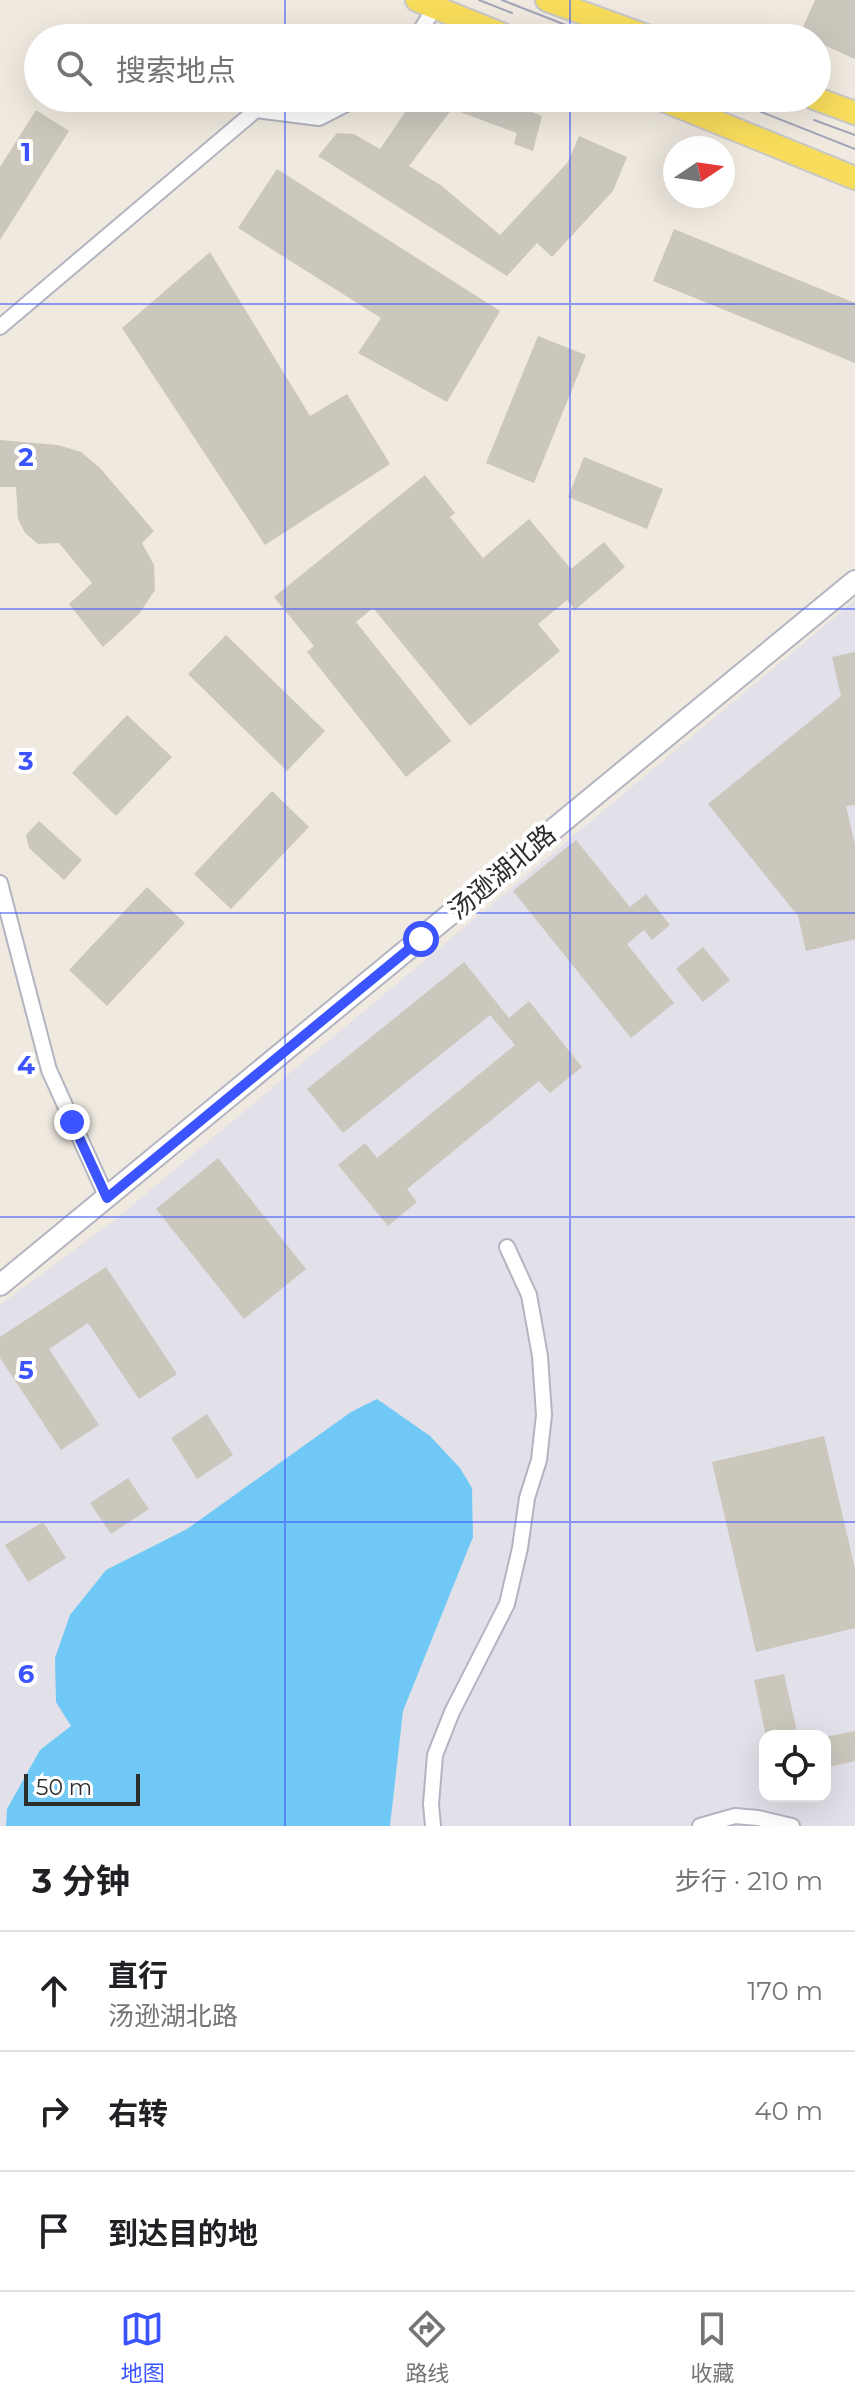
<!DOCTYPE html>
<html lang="zh">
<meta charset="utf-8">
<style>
:root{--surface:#fff;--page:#f6f6f6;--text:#202124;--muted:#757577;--line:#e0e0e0;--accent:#3c54ff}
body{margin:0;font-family:Montserrat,"Noto Sans SC",sans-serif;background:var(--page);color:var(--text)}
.controls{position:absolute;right:24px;bottom:24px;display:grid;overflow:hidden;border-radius:16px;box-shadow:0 8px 32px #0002}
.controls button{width:72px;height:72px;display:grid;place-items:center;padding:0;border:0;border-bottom:2px solid var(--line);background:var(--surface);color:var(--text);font:40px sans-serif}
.compass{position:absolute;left:663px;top:136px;width:72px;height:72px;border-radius:50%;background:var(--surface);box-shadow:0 8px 32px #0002;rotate:77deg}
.scale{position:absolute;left:24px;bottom:20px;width:116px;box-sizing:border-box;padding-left:8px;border:4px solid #2d2d2d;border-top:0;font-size:22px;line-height:28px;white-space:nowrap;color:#2d2d2d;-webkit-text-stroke:6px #fff;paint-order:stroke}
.stop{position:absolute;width:24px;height:24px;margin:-18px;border:6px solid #3c54ff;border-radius:50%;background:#fff}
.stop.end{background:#3c54ff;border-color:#fff;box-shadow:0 2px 8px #0008}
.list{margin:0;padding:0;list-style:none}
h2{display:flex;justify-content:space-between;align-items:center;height:104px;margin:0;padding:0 32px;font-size:34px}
h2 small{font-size:26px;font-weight:400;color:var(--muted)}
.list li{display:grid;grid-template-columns:52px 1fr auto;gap:24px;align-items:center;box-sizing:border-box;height:120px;padding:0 32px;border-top:2px solid var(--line)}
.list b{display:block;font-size:30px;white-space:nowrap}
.list p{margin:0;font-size:26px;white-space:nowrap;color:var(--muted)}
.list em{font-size:26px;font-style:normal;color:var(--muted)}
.icon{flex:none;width:44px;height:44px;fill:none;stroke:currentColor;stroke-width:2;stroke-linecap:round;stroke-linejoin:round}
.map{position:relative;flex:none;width:855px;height:1826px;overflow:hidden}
.search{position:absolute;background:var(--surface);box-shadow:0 8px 32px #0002;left:24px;right:24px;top:24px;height:88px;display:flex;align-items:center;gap:20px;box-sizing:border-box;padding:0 28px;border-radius:44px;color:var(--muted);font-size:30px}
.sheet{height:464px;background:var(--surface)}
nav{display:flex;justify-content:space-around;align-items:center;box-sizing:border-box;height:112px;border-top:2px solid var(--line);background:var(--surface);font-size:22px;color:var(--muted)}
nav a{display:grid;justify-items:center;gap:4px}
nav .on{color:var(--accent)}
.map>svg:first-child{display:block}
.industrial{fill:#e2e0e8;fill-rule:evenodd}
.water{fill:#6fc8f5}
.building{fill:#cbc7bd}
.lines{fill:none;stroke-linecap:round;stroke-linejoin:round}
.street-casing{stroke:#b3b4c1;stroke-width:18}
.secondary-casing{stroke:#b3b4c1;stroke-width:24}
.primary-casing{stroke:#c8c8c8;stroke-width:26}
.street{stroke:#fff;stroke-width:14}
.secondary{stroke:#fff;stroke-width:20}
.primary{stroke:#f8dd5c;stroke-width:22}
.tram{stroke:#a1a3b8;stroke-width:2}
.route{stroke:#3c54ff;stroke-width:10}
.grid{fill:none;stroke:#3c54ff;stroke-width:2;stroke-opacity:0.55}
.labels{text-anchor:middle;stroke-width:8;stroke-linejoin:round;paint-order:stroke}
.street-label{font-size:26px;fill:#2d2d2d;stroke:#fff}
.grid-label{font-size:26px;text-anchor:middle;font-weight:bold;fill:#3c54ff;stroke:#fff;stroke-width:8;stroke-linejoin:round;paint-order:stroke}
</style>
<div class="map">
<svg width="855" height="1826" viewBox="0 0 855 1826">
<rect width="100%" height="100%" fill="#efe9df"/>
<path class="industrial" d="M855 600V1826H390L403 1711 473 1537 472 1488 460 1468 351 1412 187 1529 106 1570 71 1726 40 1750 7 1809 6 1826H0V1305L117 1218ZM765 1736H825V1796H765Z"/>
<path class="water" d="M377 1399 430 1436 460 1468 472 1488 473 1537 403 1711 390 1826H6L7 1809 40 1750 71 1726 56 1702 55 1658 70 1615 106 1570 187 1529 351 1412Z"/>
<path class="building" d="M815 0H855V59L817 42V38H808L800 34Z
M415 98H495L542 116 533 151 514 144 517 133 452 109 409 166 442 186 500 235 568 162 579 136 627 157 613 191 552 257 537 243 507 276 318 156 337 133 354 134 380 149Z
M36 110 69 131 0 240V167Z
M277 169 500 311 447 402 358 353 381 318 238 228Z
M674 229 855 303V363L653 281Z
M210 252 310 416 347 394 390 464 265 545 122 328Z
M538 336 586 355 534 483 486 463Z
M0 440 58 445 81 452 100 468 154 531 142 543 154 565 155 590 139 614 103 647 69 604 92 583 59 543 38 544 25 533 18 519 16 487H0Z
M584 457 663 489 647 529 568 497Z
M425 475 455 513 450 517 483 558 529 519 571 569 604 542 625 567 575 610 567 600 538 624 560 651 470 726 373 608 356 622 451 741 406 777 307 652 314 646 274 597Z
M226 635 325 731 287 771 188 674Z
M855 652V805L846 806 855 845V939L806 951 798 916 708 804 841 696 832 657Z
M127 715 172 757 116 816 72 773Z
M272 791 309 827 231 909 194 874Z
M39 821 82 860 64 880 29 848 26 835Z
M576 840 630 907 646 894 670 925 652 940 644 930 627 944 674 1003 631 1038 513 891Z
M147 887 185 923 107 1006 69 970Z
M703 947 730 980 703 1002 676 969Z
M464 962 509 1018 529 1001 582 1067 550 1093 539 1081 407 1189 417 1202 388 1226 338 1165 365 1143 377 1158 515 1045 490 1015 343 1133 307 1089Z
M218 1158 306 1269 244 1319 156 1209Z
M106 1267 177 1374 139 1399 88 1323 49 1349 99 1425 61 1450 0 1358V1337Z
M207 1414 233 1455 197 1479 171 1438Z
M824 1436 855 1569V1628L756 1652 712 1462Z
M128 1478 149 1509 111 1534 90 1503Z
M43 1522 66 1558 28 1582 5 1545Z
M784 1674 798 1736H766L754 1680Z
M855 1731V1761L825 1768V1737Z"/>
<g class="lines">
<defs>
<path id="street" d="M416 38 435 7
M0 327 256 110 319 118 358 98
M0 883 49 1070 107 1198
M433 1826 431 1804 435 1755 452 1712 507 1604 520 1548 527 1498 539 1460 544 1415 540 1356 529 1295 507 1247
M700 1826 735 1816 758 1818 792 1826"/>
<path id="secondary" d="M0 1285 855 581"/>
<path id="primary" d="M417 0 511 38
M547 0 652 38
M658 98 855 178
M814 98 855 113"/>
</defs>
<use href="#street" class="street-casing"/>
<use href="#secondary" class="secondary-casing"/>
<use href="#primary" class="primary-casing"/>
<use href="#street" class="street"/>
<use href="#secondary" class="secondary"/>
<use href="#primary" class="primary"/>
<path class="tram" d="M479 0 512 13
M502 0 599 38
M726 98 855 149
M814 120 855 135"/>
</g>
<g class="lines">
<path class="route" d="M72 1122 107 1198 421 939"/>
</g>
<path class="grid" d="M285 0V38M570 0V38M285 98V1826M570 98V1826M0 304H855M0 609H855M0 913H855M0 1217H855M0 1522H855"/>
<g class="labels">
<g class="street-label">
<text transform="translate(502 872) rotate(-40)" y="9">汤逊湖北路</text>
</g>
</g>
<g class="grid-label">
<text x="26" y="161">1</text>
<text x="26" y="466">2</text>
<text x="26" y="770">3</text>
<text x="26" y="1074">4</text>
<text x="26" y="1379">5</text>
<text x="26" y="1683">6</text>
</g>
</svg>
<div class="controls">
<button><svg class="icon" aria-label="locate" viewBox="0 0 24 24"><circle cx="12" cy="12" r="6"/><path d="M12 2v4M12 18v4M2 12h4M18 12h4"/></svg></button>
</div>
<svg class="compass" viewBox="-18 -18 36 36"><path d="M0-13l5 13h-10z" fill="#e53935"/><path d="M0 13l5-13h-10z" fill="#757577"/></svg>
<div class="scale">50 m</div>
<div class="stop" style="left:421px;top:939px"></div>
<div class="stop end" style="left:72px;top:1122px"></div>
<div class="search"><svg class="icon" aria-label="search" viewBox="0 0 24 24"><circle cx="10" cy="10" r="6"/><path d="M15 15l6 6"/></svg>搜索地点</div>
</div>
<section class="sheet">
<h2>3 分钟<small>步行 · 210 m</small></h2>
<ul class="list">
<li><svg class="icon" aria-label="ahead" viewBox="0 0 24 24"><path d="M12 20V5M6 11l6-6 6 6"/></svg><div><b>直行</b><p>汤逊湖北路</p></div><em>170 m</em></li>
<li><svg class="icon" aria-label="right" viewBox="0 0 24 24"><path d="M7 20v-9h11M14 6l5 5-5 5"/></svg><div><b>右转</b></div><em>40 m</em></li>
<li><svg class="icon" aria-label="arrive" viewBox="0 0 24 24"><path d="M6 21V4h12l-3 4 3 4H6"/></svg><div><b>到达目的地</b></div></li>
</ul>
</section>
<nav>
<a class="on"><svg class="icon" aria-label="map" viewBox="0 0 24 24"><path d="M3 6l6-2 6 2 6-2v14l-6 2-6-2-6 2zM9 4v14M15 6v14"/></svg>地图</a>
<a><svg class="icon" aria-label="directions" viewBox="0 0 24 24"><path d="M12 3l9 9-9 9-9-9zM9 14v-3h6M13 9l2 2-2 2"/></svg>路线</a>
<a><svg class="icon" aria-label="saved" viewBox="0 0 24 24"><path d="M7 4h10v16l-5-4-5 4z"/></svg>收藏</a>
</nav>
